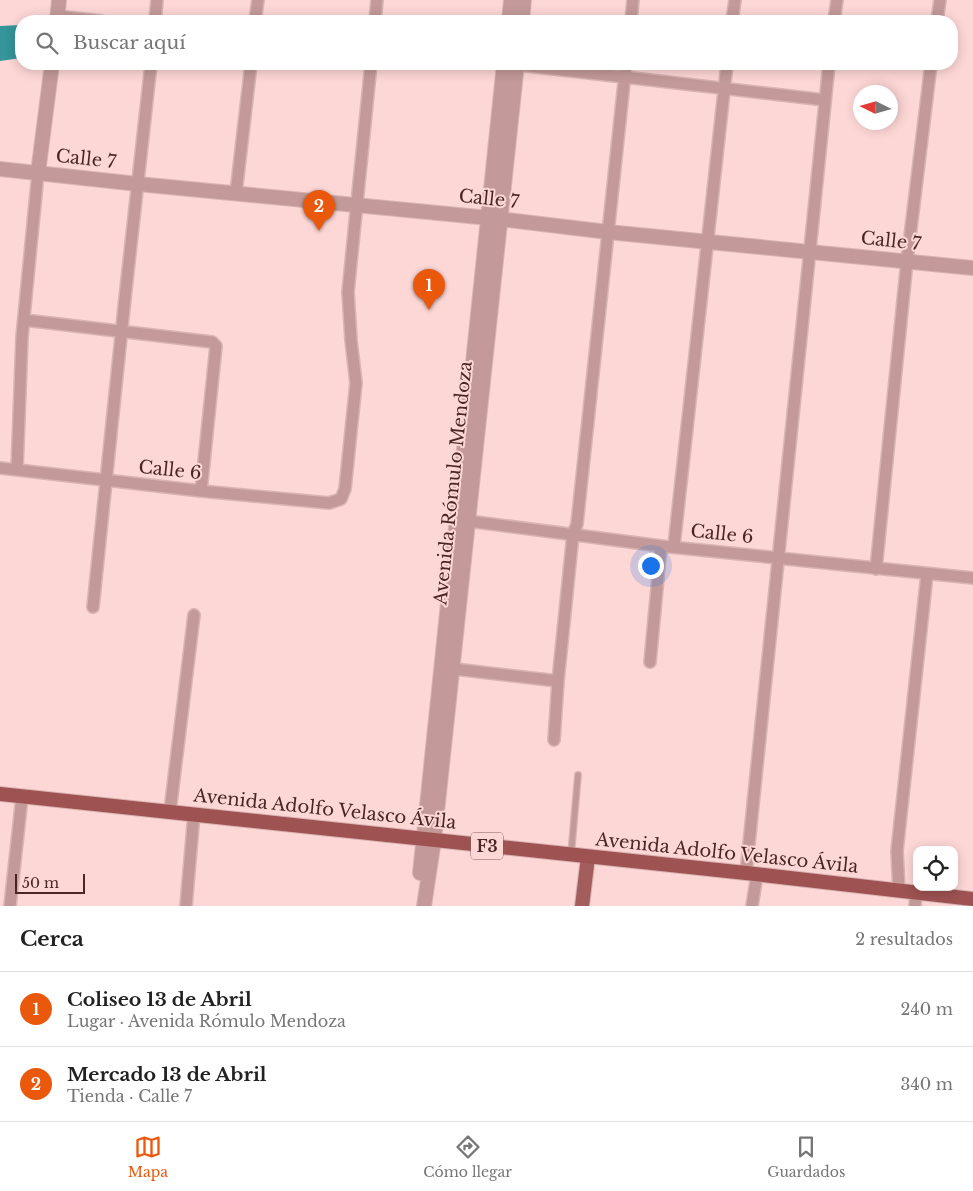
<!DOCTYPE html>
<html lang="es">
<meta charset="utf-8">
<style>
:root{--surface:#fff;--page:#f2f2f2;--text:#222;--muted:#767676;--line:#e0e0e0;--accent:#ea580c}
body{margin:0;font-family:"Libre Baskerville",serif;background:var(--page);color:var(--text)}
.controls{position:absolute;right:15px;bottom:15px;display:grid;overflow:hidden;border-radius:10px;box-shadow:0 2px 12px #0003}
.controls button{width:45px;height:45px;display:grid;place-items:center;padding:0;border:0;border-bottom:1px solid var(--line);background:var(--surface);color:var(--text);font:25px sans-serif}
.compass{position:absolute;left:853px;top:85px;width:45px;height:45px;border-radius:50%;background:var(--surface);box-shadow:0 2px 12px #0003;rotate:275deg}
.scale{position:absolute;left:15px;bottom:12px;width:70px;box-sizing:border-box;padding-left:5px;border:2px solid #4a2726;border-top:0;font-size:14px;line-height:18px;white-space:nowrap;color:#4a2726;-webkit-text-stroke:4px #fdd7d6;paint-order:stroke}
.you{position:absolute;left:650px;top:565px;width:18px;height:18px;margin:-12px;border:4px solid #fff;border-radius:50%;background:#1a73e8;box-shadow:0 0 0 8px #1a73e833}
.badge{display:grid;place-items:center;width:32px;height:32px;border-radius:50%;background:var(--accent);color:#fff;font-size:16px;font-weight:700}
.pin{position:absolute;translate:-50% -41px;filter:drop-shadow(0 1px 2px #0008)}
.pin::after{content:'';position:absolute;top:26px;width:18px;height:15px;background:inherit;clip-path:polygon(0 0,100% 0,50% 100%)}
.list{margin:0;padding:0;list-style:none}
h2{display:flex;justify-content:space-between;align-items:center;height:65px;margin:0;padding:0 20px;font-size:21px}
h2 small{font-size:16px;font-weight:400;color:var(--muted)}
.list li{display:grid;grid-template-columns:32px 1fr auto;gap:15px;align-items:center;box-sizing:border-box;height:75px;padding:0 20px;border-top:1px solid var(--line)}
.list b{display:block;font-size:19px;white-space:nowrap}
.list p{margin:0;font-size:16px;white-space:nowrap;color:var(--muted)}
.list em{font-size:16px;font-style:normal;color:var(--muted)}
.icon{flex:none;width:28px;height:28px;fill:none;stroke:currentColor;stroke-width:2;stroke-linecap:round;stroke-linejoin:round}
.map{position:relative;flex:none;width:973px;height:906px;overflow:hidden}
.search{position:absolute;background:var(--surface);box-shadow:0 2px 12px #0003;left:15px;right:15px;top:15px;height:55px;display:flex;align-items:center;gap:12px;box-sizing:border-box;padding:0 18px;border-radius:20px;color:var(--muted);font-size:19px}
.sheet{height:215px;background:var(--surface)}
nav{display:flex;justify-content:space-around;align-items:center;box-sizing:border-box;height:70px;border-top:1px solid var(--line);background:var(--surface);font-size:14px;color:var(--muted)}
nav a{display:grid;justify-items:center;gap:2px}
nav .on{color:var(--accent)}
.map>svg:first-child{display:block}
.water{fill:#35959a}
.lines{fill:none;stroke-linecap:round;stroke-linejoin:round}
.service-casing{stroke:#d9b4b3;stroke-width:8}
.minor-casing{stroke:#d9b4b3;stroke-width:14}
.tertiary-casing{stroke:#d9b4b3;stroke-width:16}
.primary-casing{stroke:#d9b4b3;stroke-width:16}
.trunk-casing{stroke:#d9b4b3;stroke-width:16}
.service{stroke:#c39a99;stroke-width:5.5}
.minor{stroke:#c39a99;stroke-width:11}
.tertiary{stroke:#c39a99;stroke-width:14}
.primary{stroke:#a45d5d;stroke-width:14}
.trunk{stroke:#9e5252;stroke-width:14}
.labels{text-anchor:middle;stroke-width:4;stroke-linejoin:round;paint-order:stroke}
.shield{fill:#fdd7d6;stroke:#805c5b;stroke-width:1}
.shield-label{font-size:16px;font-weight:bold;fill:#4a2726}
.street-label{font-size:18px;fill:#4a2726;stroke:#fdd7d6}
</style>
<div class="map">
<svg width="973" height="906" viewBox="0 0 973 906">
<rect width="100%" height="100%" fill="#fdd7d6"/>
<path class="water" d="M21 25V58L0 61V26Z"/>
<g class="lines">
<defs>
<path id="service" d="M571 855 578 775"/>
<path id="minor" d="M57 16 101 21
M155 21 157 0
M255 21 258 0
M375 21 377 0
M631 21 633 0
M732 21 735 0
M834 21 837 0
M937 21 940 0
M510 64 825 100
M236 193 251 64
M24 320 212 342 216 346 201 491
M0 468 201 491 329 503 341 499 345 489 356 383 351 340 348 292 371 64
M17 470 22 337 38 173
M468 521 661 546 973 578
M674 546 727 64
M876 569 907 261 931 64
M93 607 125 298 151 64
M650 662 661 546
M446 668 558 681
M554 740 558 681 573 534 577 524 626 64
M170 811 194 615
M746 873 829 64
M899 891 897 851 927 574
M10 906 22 797
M186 906 194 814
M752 906 757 875
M915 906 916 893"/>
<path id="tertiary" d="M57 21 59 0
M509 21 511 0
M522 21 524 0
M0 169 138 184 500 219 608 232 973 268
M38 173 52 64
M420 873 504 64
M424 906 434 840 517 64"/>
<path id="primary" d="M582 906 588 857"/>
<path id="trunk" d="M0 794 746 873 973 899"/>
</defs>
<use href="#service" class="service-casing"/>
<use href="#minor" class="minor-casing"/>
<use href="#tertiary" class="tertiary-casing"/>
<use href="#primary" class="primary-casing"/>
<use href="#trunk" class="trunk-casing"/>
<use href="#service" class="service"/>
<use href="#minor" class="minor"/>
<use href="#tertiary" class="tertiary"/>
<use href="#primary" class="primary"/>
<use href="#trunk" class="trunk"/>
</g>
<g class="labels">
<rect class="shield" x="471" y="832.5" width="32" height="27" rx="4"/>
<g class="shield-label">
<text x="487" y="852">F3</text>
</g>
<g class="street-label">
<text transform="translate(86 159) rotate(6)" y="6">Calle 7</text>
<text transform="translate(489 199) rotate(6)" y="6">Calle 7</text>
<text transform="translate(891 241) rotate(6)" y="6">Calle 7</text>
<text transform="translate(170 470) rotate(6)" y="6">Calle 6</text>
<text transform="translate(453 483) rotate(-84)" y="6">Avenida Rómulo Mendoza</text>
<text transform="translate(722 534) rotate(6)" y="6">Calle 6</text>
<text transform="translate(325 809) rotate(6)" y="6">Avenida Adolfo Velasco Ávila</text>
<text transform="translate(727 853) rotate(6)" y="6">Avenida Adolfo Velasco Ávila</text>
</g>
</g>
</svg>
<div class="controls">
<button><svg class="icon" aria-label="locate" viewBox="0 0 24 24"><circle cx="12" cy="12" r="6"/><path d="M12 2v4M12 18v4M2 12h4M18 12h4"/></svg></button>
</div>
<svg class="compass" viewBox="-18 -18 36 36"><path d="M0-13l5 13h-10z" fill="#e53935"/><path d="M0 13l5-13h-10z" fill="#767676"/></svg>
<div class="scale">50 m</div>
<div class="you"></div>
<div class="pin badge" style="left:429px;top:310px">1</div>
<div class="pin badge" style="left:319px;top:231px">2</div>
<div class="search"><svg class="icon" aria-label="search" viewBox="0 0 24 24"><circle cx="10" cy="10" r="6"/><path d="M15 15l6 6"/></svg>Buscar aquí</div>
</div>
<section class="sheet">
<h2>Cerca<small>2 resultados</small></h2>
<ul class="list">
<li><span class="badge">1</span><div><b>Coliseo 13 de Abril</b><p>Lugar · Avenida Rómulo Mendoza</p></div><em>240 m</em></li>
<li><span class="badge">2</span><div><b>Mercado 13 de Abril</b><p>Tienda · Calle 7</p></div><em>340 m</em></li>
</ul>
</section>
<nav>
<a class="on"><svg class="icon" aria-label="map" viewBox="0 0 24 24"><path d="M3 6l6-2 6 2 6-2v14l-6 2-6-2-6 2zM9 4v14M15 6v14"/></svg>Mapa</a>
<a><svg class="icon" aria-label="directions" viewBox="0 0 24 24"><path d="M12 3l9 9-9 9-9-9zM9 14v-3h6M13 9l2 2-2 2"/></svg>Cómo llegar</a>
<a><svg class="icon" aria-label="saved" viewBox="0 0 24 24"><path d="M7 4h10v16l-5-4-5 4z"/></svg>Guardados</a>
</nav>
